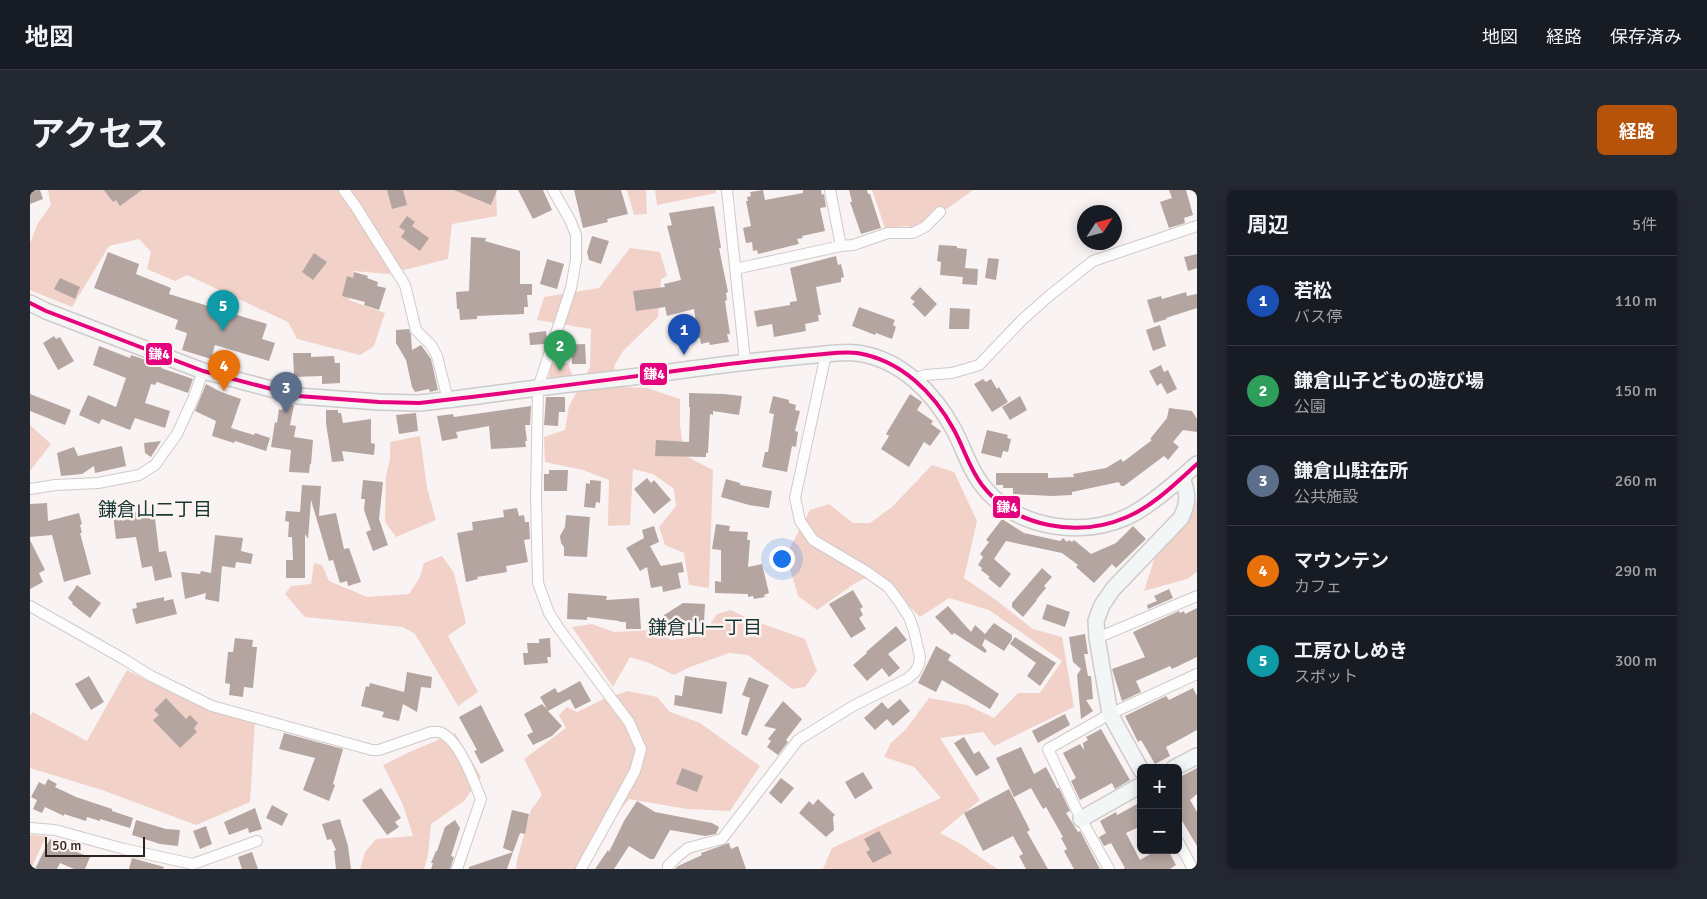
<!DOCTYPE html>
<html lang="ja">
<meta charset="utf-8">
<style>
:root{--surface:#171b24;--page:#242831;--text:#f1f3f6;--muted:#9ea1a6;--line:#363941;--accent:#b45309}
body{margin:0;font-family:Signika,"Noto Sans JP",sans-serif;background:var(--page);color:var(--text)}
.controls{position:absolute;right:15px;bottom:15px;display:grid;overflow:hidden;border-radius:8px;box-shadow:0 2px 12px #0003}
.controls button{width:45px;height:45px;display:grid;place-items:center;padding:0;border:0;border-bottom:1px solid var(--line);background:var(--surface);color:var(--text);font:25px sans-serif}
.compass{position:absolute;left:1047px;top:15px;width:45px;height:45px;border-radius:50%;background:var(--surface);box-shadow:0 2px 12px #0003;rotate:54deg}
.scale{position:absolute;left:15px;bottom:12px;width:100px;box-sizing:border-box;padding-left:5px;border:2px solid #2c2421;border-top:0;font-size:14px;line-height:18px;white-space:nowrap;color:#2c2421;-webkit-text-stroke:4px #fcf3f0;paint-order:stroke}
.you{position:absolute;left:751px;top:368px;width:18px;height:18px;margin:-12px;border:4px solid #fff;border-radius:50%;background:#1a73e8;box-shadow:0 0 0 8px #1a73e833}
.badge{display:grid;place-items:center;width:32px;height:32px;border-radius:50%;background:var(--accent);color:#fff;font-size:16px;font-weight:700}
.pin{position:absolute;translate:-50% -41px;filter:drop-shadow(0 1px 2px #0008)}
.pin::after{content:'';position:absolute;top:26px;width:18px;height:15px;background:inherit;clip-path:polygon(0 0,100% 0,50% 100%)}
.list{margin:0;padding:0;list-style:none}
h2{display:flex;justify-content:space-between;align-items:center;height:65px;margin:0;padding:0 20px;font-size:21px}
h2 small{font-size:16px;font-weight:400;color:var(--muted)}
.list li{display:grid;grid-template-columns:32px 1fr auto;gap:15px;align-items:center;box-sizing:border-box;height:90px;padding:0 20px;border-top:1px solid var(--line)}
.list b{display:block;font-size:19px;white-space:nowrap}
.list p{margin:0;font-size:16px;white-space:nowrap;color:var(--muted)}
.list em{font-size:16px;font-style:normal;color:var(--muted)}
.map{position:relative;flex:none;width:1167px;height:679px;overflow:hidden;border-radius:8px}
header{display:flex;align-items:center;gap:30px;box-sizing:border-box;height:70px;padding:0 25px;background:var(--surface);border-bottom:1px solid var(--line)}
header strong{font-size:24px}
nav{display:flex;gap:28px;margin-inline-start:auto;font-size:18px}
.intro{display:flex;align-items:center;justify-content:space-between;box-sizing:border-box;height:120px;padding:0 30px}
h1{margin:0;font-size:35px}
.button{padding:12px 22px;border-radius:8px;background:var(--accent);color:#fff;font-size:18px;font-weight:700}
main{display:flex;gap:30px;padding:0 30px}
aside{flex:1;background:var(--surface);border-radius:8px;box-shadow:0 2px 12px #0003}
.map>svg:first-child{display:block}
.green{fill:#f1d1c8}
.building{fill:#b5a5a0}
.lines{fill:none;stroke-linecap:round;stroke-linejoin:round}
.street-casing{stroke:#d0cac9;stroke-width:12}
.secondary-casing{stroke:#d0cac9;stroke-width:18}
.street{stroke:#fefdfd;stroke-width:10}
.secondary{stroke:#f2f6f6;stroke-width:15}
.bus-1-casing{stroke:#fcf3f0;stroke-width:8}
.bus-1{stroke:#e5007d;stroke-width:4}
.labels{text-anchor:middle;stroke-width:5;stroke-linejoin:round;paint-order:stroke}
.neighbourhood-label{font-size:19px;fill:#143634;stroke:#fcf3f0}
.line-badge{stroke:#fcf3f0;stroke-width:2}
.badge-label{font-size:14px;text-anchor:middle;font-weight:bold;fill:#fff}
</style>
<header>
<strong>地図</strong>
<nav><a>地図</a><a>経路</a><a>保存済み</a></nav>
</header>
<div class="intro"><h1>アクセス</h1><a class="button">経路</a></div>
<main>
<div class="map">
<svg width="1167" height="679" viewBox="0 0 1167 679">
<rect width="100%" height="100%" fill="#f9f4f3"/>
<path class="green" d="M18 0H466L467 26 422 34 418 69 358 84 324 81 319 110 355 123 344 156 330 165 267 149 258 132 157 85 145 91 117 79 121 62 109 49 79 56 42 117 0 100V53L8 33 21 15Z
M597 0H616L617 24 604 25Z
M625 0H686V3L627 15Z
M842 0H943L886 41 878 36 855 38Z
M600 58 630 62 637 86 631 89 628 127 593 161 584 176 591 197 617 198 650 209V235L654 265 683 280 679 398 659 395 654 363 635 355 629 337 646 316 644 299 623 284 603 279 600 335 578 336 579 290 553 280 515 272 514 247 535 240 539 216 560 177 561 139 507 130 514 107 569 98Z
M521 173H538L543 188 519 190Z
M0 235 21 254 0 281Z
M390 246 397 298 406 330 366 347 355 332 356 286 360 269V252Z
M902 275 924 282 947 331 934 388 966 410 1003 439 1032 447 1044 517 964 556 953 542 910 548 950 610 910 643 931 654 967 679H793L802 658 911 608 884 577 854 567 861 553 876 539 899 508 937 515 964 528 988 503H1010L1032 471 959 420 919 408 890 427 852 388 833 389 824 394 787 420 768 406 756 365 780 320 799 314 823 333H840L862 317Z
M1167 309V382L1157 389 1114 401 1125 367 1161 327Z
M412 366 424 383 436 433 418 446 448 502 428 516 385 444 373 437 275 427 255 404 261 396 281 394 284 373 292 375 299 391 337 407 379 404 390 387 394 373Z
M701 420 717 428 775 449 787 481 775 497 762 499 718 465 699 463 660 477 644 485 619 473 600 467 583 497 542 437 562 434 584 442 625 440 641 450 672 446 687 424Z
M97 480 114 489 182 521 225 532 220 612 166 635 72 600 0 578V526L3 522 57 551Z
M598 501 627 507 640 522 670 533 730 576 700 621 657 619 599 609 545 679H486L487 670 501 620 512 605 494 569 536 538 529 525 537 517 547 522 574 509Z
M425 543 451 587 434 611 401 634 398 665 394 679H330L335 662 346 649 383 646 373 615 353 575 384 560Z
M0 645 16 646 1 679H0Z"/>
<path class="building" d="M0 0H10L13 9 0 14Z
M74 0H112L90 16 86 10 83 12Z
M357 0H373L377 15 362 19Z
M424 0H467L461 15Z
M488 0H513L522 20 503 29Z
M544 0H591L598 24 577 29 578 32 553 38Z
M733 0 735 10 773 3V0H791L792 5 794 4 796 17 790 18 795 41 772 46 773 48 767 49 769 54 728 64 727 60 723 61 722 52 716 53 713 38 721 36 716 11H718L717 7 721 6 720 2Z
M819 0H837L838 4H840L851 38 831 44 820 12H822Z
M1139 0H1156L1163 25 1154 28 1155 33 1139 38 1130 12 1142 8Z
M684 16 691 58H689L698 102 696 103 697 110 695 111 700 144H697L699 152 680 155 679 152 671 154 670 148H668L664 119 637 126 635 117 606 121 603 101 635 97 634 94 651 90 637 36 642 35 639 23Z
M377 26 385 32 382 36 399 48 390 61 371 47 375 41 369 37Z
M562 46 579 51 571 74 559 70 557 62Z
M441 47 456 48 455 51 490 61V94H502V105H497L498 117H494V124L447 126V129L430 130 429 119H427L426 102 439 101Z
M909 55 927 56V58L937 59 935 78 948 79 947 95 932 94 933 87 910 85 911 72 907 71Z
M78 62 109 74 106 84 141 98 139 104 237 134 232 149 245 153 239 171 185 155 181 169 152 160 157 143 145 139 148 130 64 98Z
M284 63 297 72 283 90 272 82Z
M1167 64V78L1158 81 1154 67Z
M806 66 808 75 811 74 814 87 811 88V92L786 97 791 125H788L789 131 775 134 776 141 744 147 742 134 727 137 724 121 760 115V112L767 111 760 78Z
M958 68 969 69 966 90 955 88Z
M517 69 534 74 527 99 510 94Z
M324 82 338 86 337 88 348 92 347 96 356 98 349 120 334 115 335 112 312 106 317 86 323 88Z
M30 88 50 97 45 109 24 99Z
M890 97 907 114 895 127 882 114 885 112 880 108Z
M1156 102 1157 106 1167 104V118L1136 128 1137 129 1124 133 1117 110 1131 106 1132 109Z
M829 117 865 130 863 135 866 137 862 149 846 143 845 145 822 136Z
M920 118 940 119 939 139H919Z
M1130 135 1136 156 1123 161 1116 140Z
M379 139 381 145 382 160 391 155 401 169 408 200 400 202 399 199 385 202 382 197 376 170 366 153V140Z
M516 141 517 150 515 154 500 155 499 143Z
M24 146 26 149 30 147 44 171 28 180 13 153Z
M555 154 556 174H542V166L530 168V155Z
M69 156 100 168 101 165 130 175H132L131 178 163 189 158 203 127 192 125 195 121 194 115 213 140 221 135 238 105 228 100 240 72 229 69 234 49 225 58 205 86 217 96 188 63 175Z
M263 163H281V167L304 166 305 173H310V193L292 194V186L264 187Z
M1131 175 1134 182 1138 180 1147 199 1137 204 1131 193 1127 196 1119 181Z
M953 189 956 192 961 189 967 199 969 197 978 212 962 222 944 194Z
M176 194 191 202 211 209 201 238 224 245 225 243 240 248 236 261 205 251 204 253 182 246 186 231 165 221Z
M659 203 694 204 712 206 709 225 683 221V225L680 224 678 263H676V267L625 266 626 250 659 252 660 217H659Z
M0 204 41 220 35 235 0 221Z
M880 204 892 212 887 220 903 231 901 234 911 241 900 256 894 252 879 277 851 259 859 246 856 244Z
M743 206 759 210V213L766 215 765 220 770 221 765 241 768 242 766 257 762 256 757 282 732 277 735 262H738L744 224 739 223Z
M990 206 997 220 980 230 972 217Z
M516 207H535V222H529L528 236 514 235Z
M254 213 264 215 260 235 266 236 264 247 283 250 281 274H280L279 283 259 282 261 260 241 257 245 232 247 233 249 219 252 220Z
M501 216 500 235H495L497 251H495L496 257 461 259 459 236 426 242 428 248 412 251 407 226 423 224 424 227Z
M1139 218 1162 221 1167 229V242L1153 240 1143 252 1149 257 1138 270 1134 266 1094 296H1091L1089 292 1042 302V305L1023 306 983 304V298H973V295H966V283H1018V288L1044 287 1043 284 1076 278 1091 269 1093 272 1122 250 1120 249 1137 228Z
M296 220H308V223H311L313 233 341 229V253L345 254 344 265 312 261 314 271 302 272 296 233Z
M386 223 388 241 369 244 366 225Z
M957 240 978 245 977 248 981 249 978 262 973 261 971 268 951 263Z
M131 251 121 267 115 263 114 253Z
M92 256 96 276 65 283 64 276 52 284 31 286 27 263 44 257 48 266Z
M519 280H538L537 301H514V284H519Z
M617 288 621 293 624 290 641 310 624 324 604 299Z
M696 289 710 293V295L742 301 739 318 719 315 691 307Z
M333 290 353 292 349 329 358 355 343 361 336 342 341 340 334 320 335 309H331Z
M560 290 571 291 570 313 566 312 565 318 554 317 556 293 560 294Z
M272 295 291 296 289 326 306 323 314 359 319 358 331 392 318 396 317 391 310 393 303 370 299 371 281 310 278 349 275 344V388H256V370H263L262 347H258L259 332 255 331 256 321 270 322Z
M17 313 18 331 49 323 52 334 50 335 52 343H50L61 384 34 392 22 345 0 347V314Z
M487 318 489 326 494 325 495 332H499L500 349 494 350 498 372 476 376 477 382 447 387 448 389 436 392 427 343 443 340 442 332 474 327 473 320Z
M124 320 129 362 136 361 142 387 125 391 122 376 112 378 106 347 86 349 83 325Z
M536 325 560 327 557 367 534 366V357L531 353 530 346 535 337Z
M972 329 994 343 1030 351 1033 348 1037 352 1039 350 1042 352 1044 350 1061 364 1086 353 1103 336 1116 349 1086 378 1082 374 1064 393 1046 377 1048 375 1032 363 976 351 964 369 981 384 970 398 958 388 960 387 951 380 952 378 948 375 953 367 950 364 959 352 956 350Z
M686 334 700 336 699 341 718 342 717 350H720L718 377 732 374 739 403 734 405 735 407 724 409 723 406 718 407V404L685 403V391L691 392V360L682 359Z
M624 336 629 352 620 356 631 376 652 372 654 382 648 383 651 398 633 402 632 396 621 398 617 377 610 381 596 358 614 348 612 340Z
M185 345 213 348 211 361 223 364 221 374 206 372 205 378 192 376 189 412 175 409 176 403 155 409 151 382 170 384 171 381 181 383Z
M0 350 15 380 9 383 13 392 0 399Z
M1012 378 1022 387 1014 396 1016 398 1006 410H1007L993 427 982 417V413Z
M47 395 71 413 60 428 42 414 43 413 38 408Z
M1139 399 1143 408 1118 419 1117 415 1127 411 1124 406Z
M823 400 833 417 830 419 833 425 829 428 836 439 821 448 799 414Z
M538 403 577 406 576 410 609 408 611 439H596V432H590L589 431 557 427V430L537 429Z
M134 407V411L143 409 147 424 106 434 102 419 107 418 106 413Z
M653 413 675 414 674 433H652L640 441 631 427Z
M1017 414 1040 422 1035 437 1012 429Z
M918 416 941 442 945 435 955 444 964 433 982 445V449L974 461 955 449 952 455 957 461 955 463 924 443 922 445 905 427Z
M1167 418V467L1142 479 1140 476 1106 491 1111 502 1092 511 1082 479 1115 467 1103 442 1149 421 1150 423 1154 421 1155 424Z
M866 436 877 450 858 464 870 478 859 487 852 478 837 491 823 475 837 463 836 462Z
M1055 444 1058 464H1054L1058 486H1061L1063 509 1056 510 1063 521 1051 529 1047 485 1051 479 1043 472 1039 447Z
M985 447 1026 473 1010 496 997 486 1006 473 980 454Z
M205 448 223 450 222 457H227L223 498 214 497 213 507 199 505 200 494 195 493 198 462H203Z
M520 448 521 467H517L518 473 494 475 493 463H498L497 453H509V449Z
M906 456 921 465 918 470 969 504 960 519 912 490 906 502 888 493Z
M377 482 402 487 401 498 391 497 387 522 373 514 369 531 352 527 354 522 331 516 336 496 339 497 340 493 374 502Z
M59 486 74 512 61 520 45 494Z
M655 486 697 492 692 524 644 515 645 505 652 506Z
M719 487 739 495 717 546 711 544 720 508 712 505Z
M550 491 561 511 545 519 540 509 518 521 532 536 522 546 503 555 497 545 503 542 494 524 512 514 517 519 510 507 525 498 528 503Z
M1163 498 1167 506V540L1136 557 1140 566 1125 574 1111 550 1108 552 1095 526 1136 506 1139 510Z
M136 508 156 529 160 525 168 533 164 538 167 542 150 558 123 530 129 525 124 520Z
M870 509 880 521 863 536 857 529 845 540 834 528 852 512 858 519Z
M753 511 772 529 756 550 758 552 748 565 737 557 741 551 738 549 746 539 734 536Z
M451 515 474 561 451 574 444 561 447 560 429 527Z
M1035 524 1040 535 1008 553 1002 541Z
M1071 539 1100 590 1085 599 1082 593 1050 610 1041 591 1046 588 1033 563 1050 554 1054 560 1053 553 1058 550 1056 547Z
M254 543 313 559 303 594 305 595 299 611 273 600 285 568 249 559Z
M934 547 944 564 949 561 960 578 946 586 924 553Z
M991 557 1004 584 1016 577 1027 598H1029L1040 621 1036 623 1048 642 1050 641 1070 679H1044L1034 661 1037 659 1031 648 1033 647 1016 617 1013 619 1001 598 984 607 966 568Z
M652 578 673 586 667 602 646 594Z
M1167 578V604L1160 610 1167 622V656L1148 624V588Z
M833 582 843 598 825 609 815 592Z
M751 588 764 598 751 614 739 603Z
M18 589 27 594 25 597 46 607 82 619V621L103 628 100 638 70 629V631L57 627 56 631 34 624V626L15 617 12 623 3 619 7 610 1 607 9 592 15 595Z
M351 598 371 628 365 632 369 637 357 645 332 610Z
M979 599 1000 640 997 642 1018 679H996L989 666 993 664 983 646 953 661 934 623Z
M788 609 805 625 803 627 804 640 796 647 769 623 779 611 783 615Z
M607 611 625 622 682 633 689 637 686 644 675 646 640 640 624 669H620L599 656 584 679H565L578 660 579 662 594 631Z
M1111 612V636L1096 643 1097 645 1110 670 1127 660H1138L1146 675 1140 679H1093L1095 678 1081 653 1074 656 1069 647 1076 643 1070 631 1086 622 1087 625Z
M242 615 258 624 252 636 236 628Z
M225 618 232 639 219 643 218 638 199 645 194 632Z
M482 620 499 624 495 644 490 643 483 662 473 658Z
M310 629 318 656 321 679H306L304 661 306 660 301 649 297 650 292 634Z
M106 630 136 639 150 640 148 656 130 654 102 645Z
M425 630 430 638 421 666 424 667 420 679H401L403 673H401L406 661H407L415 637Z
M176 636 182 654 170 659 163 641Z
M849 641 862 663 843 673 836 662 840 660 834 649Z
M20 649 32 654 31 656 60 667 55 679H44L30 673 27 679H5Z
M699 653 701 659 708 656 716 679H645L648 676 672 665 671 663Z
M222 662 228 679H212L208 667Z
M483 662 477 679H439V677Z
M102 668 134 677 133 679H99Z"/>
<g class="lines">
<defs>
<path id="street" d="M314 0 326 17 375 95 386 140 401 155 407 166 418 210
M523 0 540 30 546 45V70L541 98 508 198 506 307 508 393 519 423 530 440 599 532 611 559 605 581 551 679
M697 0 715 171
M811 56 823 55 858 43H883L895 37 910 22
M705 79 811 56 800 0
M885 189 895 185 922 183 949 175 992 130 1019 106 1063 71 1167 36
M0 299 25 295 68 293 109 285 125 275 147 244 164 207 173 181
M0 416 92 468 121 486 182 516 342 560H349L401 542C404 542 407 542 409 542 429 548 444 592 451 609L427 679
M1067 448 1167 406
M0 638 25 640 94 659 163 674 227 651
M1148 651 1163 679
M638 679V676L647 667 658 658 692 649 768 550 823 516 877 489 885 482 889 474 890 467 884 441 879 427 870 413 858 397 837 382 783 350 770 331 765 308 796 164
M1079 679 1051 629 1018 559 1080 524 1167 484"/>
<path id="secondary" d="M0 113 16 121 173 181 268 206 349 212 389 213C428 209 468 203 507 198 554 192 601 188 647 181 690 175 732 170 775 166 791 165 811 161 827 163 871 169 904 203 924 240 935 261 941 284 958 302 992 339 1052 347 1097 327 1119 317 1149 290 1167 274
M1144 578 1167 566
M1111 580 1080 524 1067 448 1066 431 1072 415 1083 399 1151 328C1159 311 1158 305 1152 287
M1051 629 1111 595"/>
</defs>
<use href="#street" class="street-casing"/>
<use href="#secondary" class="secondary-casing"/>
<use href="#street" class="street"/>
<use href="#secondary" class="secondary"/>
<defs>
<path id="bus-1" d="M0 113 16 121 173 181 268 206 349 212 389 213C490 202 591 188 691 175 722 171 753 168 783 165 798 164 813 161 827 163 871 170 904 203 924 240 934 258 939 278 952 295 985 338 1049 348 1097 327 1123 316 1146 293 1167 274"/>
</defs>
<use href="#bus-1" class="bus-1-casing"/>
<use href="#bus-1" class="bus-1"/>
</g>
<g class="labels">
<g class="neighbourhood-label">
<text x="125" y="326">鎌倉山二丁目</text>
<text x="675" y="444">鎌倉山一丁目</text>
</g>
</g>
<g class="line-badge">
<rect x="115" y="152" width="28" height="24" rx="5" fill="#e5007d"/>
<rect x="609" y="172" width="29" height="24" rx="5" fill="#e5007d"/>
<rect x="962" y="305" width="29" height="24" rx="5" fill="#e5007d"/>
</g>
<g class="badge-label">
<text x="129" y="169">鎌4</text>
<text x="624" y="189">鎌4</text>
<text x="977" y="322">鎌4</text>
</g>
</svg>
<div class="controls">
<button>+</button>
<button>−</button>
</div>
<svg class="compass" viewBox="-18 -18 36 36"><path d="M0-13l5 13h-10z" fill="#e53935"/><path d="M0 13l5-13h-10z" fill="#9ea1a6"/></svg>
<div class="scale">50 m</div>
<div class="you"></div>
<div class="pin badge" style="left:654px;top:165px;background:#1a4fb4">1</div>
<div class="pin badge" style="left:530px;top:181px;background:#2e9e5b">2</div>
<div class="pin badge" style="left:256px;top:223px;background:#5c6f8a">3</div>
<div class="pin badge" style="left:194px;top:201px;background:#e8710a">4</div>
<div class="pin badge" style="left:193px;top:141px;background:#0f9aa8">5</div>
</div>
<aside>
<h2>周辺<small>5件</small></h2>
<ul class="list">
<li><span class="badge" style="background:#1a4fb4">1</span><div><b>若松</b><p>バス停</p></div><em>110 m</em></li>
<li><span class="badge" style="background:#2e9e5b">2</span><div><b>鎌倉山子どもの遊び場</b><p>公園</p></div><em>150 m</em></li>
<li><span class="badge" style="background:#5c6f8a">3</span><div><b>鎌倉山駐在所</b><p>公共施設</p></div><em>260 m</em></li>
<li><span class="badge" style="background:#e8710a">4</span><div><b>マウンテン</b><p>カフェ</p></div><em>290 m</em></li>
<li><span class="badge" style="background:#0f9aa8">5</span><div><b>工房ひしめき</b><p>スポット</p></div><em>300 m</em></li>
</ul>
</aside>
</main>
